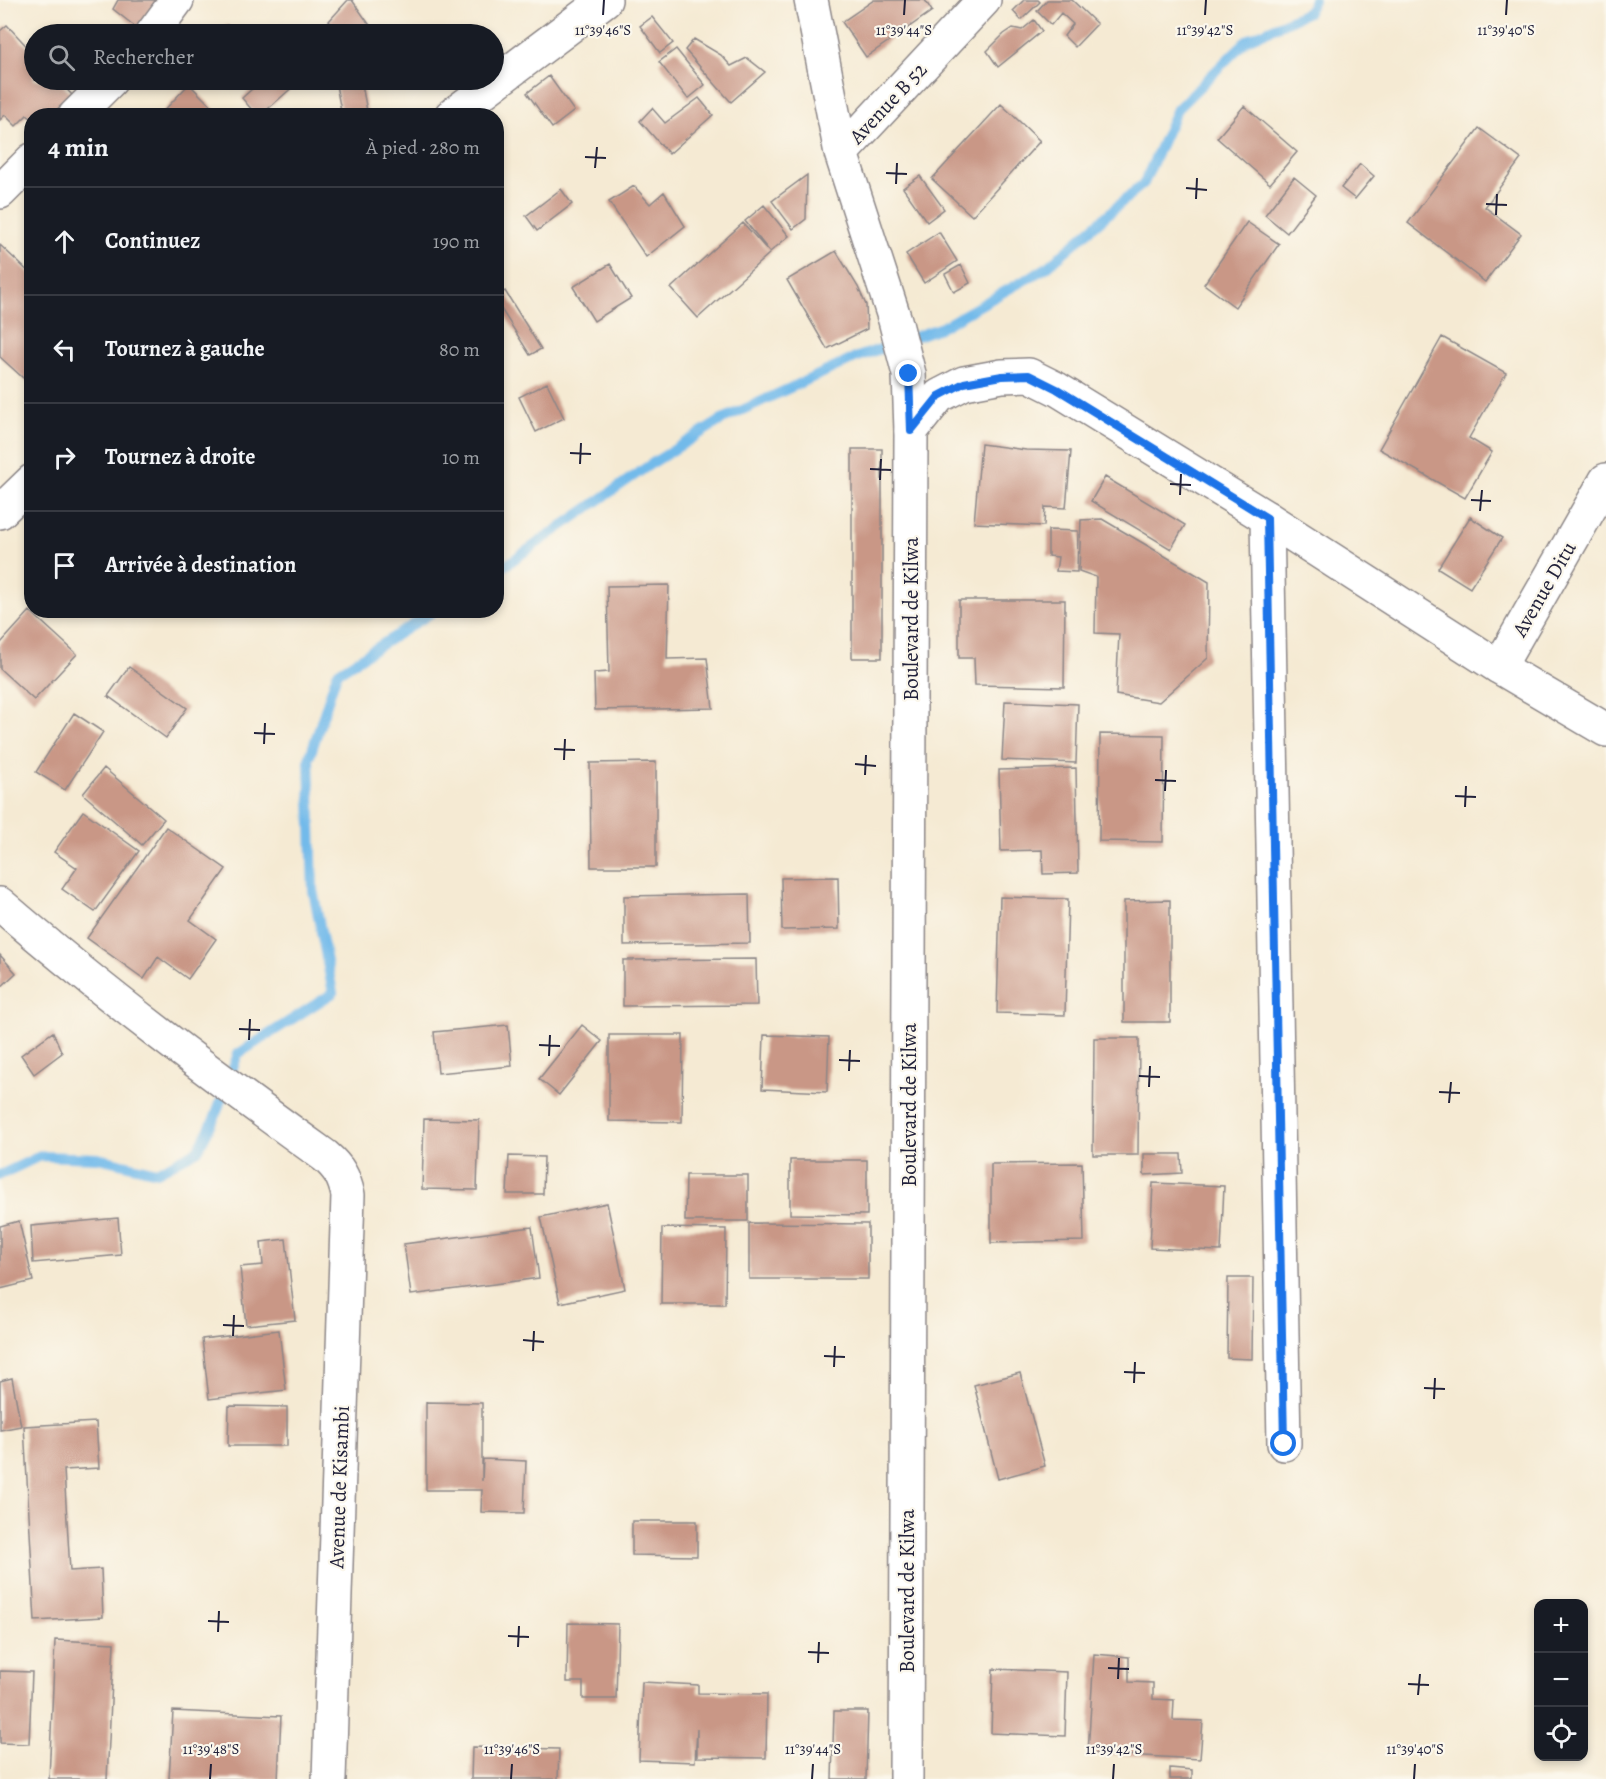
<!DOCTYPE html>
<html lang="fr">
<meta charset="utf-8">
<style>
:root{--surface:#171b24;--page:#242831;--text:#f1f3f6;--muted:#9ea1a6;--line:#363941}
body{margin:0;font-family:Alegreya,serif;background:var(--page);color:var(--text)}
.controls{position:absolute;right:18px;bottom:18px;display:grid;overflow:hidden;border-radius:12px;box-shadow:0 3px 9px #0003}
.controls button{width:54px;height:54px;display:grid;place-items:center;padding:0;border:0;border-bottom:2px solid var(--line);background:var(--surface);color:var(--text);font:30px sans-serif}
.stop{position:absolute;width:18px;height:18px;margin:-14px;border:4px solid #1a73e8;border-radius:50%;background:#fff}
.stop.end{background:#1a73e8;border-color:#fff;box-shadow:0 2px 6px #0008}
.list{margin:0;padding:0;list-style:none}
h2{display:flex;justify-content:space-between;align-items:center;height:78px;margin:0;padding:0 24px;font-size:26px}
h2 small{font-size:20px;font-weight:400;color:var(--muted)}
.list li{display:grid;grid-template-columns:39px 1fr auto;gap:18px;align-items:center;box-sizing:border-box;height:108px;padding:0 24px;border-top:2px solid var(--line)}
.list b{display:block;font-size:22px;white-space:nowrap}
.list em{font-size:20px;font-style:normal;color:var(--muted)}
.icon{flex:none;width:33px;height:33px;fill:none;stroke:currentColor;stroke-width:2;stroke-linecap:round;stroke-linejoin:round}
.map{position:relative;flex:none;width:1606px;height:1779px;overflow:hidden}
.search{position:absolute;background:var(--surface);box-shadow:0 3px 9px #0003;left:24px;top:24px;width:480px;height:66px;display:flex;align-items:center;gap:15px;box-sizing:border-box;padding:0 21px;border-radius:33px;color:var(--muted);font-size:22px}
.panel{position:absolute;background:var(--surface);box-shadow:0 3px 9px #0003;left:24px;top:108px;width:480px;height:510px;border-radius:24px}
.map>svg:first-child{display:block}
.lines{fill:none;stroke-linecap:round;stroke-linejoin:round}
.stream{stroke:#72baea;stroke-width:10}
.building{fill:#c99786}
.minor-casing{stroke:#8c8687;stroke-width:36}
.tertiary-casing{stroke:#8c8687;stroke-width:36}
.minor{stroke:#fff;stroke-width:33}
.tertiary{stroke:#fff;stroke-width:33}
.route{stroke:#1a73e8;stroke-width:8}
.ticks{fill:none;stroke:#22223b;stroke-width:2}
.labels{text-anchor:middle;stroke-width:4.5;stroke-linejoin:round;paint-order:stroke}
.street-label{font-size:21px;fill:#22223b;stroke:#fbf7ec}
.ticks-label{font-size:15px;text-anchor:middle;fill:#22223b;stroke:#fbf7ec;stroke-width:4.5;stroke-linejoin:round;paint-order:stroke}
</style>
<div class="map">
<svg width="1606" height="1779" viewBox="0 0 1606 1779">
<rect width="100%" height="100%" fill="#fbf7ec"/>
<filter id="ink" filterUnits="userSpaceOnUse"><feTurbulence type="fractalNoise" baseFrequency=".0167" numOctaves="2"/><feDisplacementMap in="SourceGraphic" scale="12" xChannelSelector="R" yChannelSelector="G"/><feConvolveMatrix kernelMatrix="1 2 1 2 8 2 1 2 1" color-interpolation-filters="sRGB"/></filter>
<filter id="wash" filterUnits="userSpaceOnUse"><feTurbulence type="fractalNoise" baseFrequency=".008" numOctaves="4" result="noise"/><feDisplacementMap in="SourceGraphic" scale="24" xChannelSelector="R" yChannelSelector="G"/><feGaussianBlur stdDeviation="1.35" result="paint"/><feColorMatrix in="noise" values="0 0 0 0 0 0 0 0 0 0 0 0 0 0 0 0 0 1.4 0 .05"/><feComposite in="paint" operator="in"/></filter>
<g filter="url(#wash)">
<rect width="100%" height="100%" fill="#f5ead3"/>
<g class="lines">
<path class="stream" d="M496 572 651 464 725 418 855 358 942 327 1046 268 1144 183 1177 109 1247 40 1308 12 1314 0
M0 1175 40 1156 98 1158 157 1172 198 1150 215 1117 238 1054 333 993 313 890 309 759 337 673 436 610"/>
</g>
<g id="blocks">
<path class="building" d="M118 0H159L137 28 113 9Z
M348 0H352L376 34H338L329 21Z
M874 0H925L932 11 866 57 842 22Z
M1024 0H1038L1040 2 1021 20 1013 11Z
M1047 0H1072L1097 24 1075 47 1064 36 1073 24 1061 13 1051 25 1037 11Z
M652 17 673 43 660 53 640 26Z
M1034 20 1042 31 998 67 987 51 1004 34 1013 28 1022 30Z
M7 25 34 54V80H58L72 95 50 116H32V119L27 115 16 126 5 115 0 120V31Z
M227 25 236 34H218Z
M694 39 721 55 731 66 747 58 765 72 731 102 685 50Z
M676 49 705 85 688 99 659 62Z
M549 76 574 111 552 128 527 93Z
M262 80H293L296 84 260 116H257L242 98Z
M335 80H361L368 116H342Z
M189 84 221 116H159Z
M699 98 713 115 669 154 640 121 652 108 665 123Z
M1001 104 1040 141 972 216 932 179Z
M1244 106 1297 152 1270 184 1217 138Z
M1479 128 1521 159 1485 207 1521 234 1485 282 1408 223Z
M1360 164 1374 176 1355 199 1341 188Z
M807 175 806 219 793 229 772 201Z
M920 176 944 209 927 222 903 188Z
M1294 177 1316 195 1287 233 1265 215Z
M634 186 650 204 664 192 685 226 646 257 609 202Z
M561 189 572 204 537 231 526 216Z
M764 205 789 236 770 252 745 221Z
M1247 222 1279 244 1235 307 1204 284Z
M743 223 770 253 698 318 671 288Z
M939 232 957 261 924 283 906 254Z
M0 245 32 275V386L0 357Z
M836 251 858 287 866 305 867 329 827 349 787 280Z
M610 264 631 298 594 321 573 287Z
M961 265 970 283 954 292 945 274Z
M505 291 541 349 530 355 496 301V297Z
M1442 337 1506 373 1469 438 1492 452 1465 498 1379 449Z
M547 383 564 418 536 432 519 397Z
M981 444 1026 450 1071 451 1066 508 1045 507 1044 526 974 523Z
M852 449H882V658H852Z
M1105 477 1185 525 1171 549 1091 501Z
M1470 517 1502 538 1470 588 1438 568Z
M1102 519 1209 582 1208 658 1159 702 1116 695 1119 634 1095 633 1096 577 1079 571 1081 520Z
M1048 530 1078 531 1077 572 1056 571 1058 557 1048 556Z
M669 585 667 659 707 658 713 708 595 710 594 673 609 672 607 586Z
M959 600H1065L1064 687 975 685 974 658H959Z
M30 611 77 654 34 700 0 669V644Z
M129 667 187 708 166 738 108 696Z
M1005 701 1078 704 1076 763 1002 760Z
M74 713 103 732 65 790 36 772Z
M1100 734 1164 735 1163 842 1099 841Z
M656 762V867H591L590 763Z
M104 768 164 819 142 845 83 794Z
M1076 768 1078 873 1043 874 1042 850 1001 851 999 770Z
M83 811 139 851 95 912 62 889 77 868 54 852Z
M166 827 226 869 190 920 216 939 188 979 158 957 144 979 87 938Z
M838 877 839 929 782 930 781 878Z
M749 894 750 943 624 945V896Z
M1000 897 1068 899 1065 1015 997 1013Z
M1170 900V1022H1124V901Z
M0 955 16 973 0 988Z
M756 959 757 1005 623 1006V960Z
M508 1025 512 1066 438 1073 434 1032Z
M582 1025 602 1041 559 1095 539 1079Z
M53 1032 62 1053 34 1074 21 1055Z
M609 1035H683L682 1122 609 1121Z
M764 1035 829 1037 827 1092 762 1089Z
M1094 1038H1139L1138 1155H1093Z
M424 1119 479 1120 477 1190 422 1189Z
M1144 1154H1181L1182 1173 1144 1175Z
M509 1156 544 1157 543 1194H507Z
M790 1160H867V1215L790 1214Z
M1082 1163 1084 1241 991 1243V1164Z
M686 1175H748V1221H685Z
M1153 1183 1224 1186 1221 1251 1150 1248Z
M607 1203 625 1289 560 1303 541 1217Z
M118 1218 121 1255 33 1263 31 1226Z
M19 1221 33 1281 0 1289V1226Z
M749 1223 868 1224V1279H749Z
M532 1227 539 1278 411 1295 404 1244Z
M662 1228 726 1229 725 1304H661Z
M286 1239 295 1320 246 1325 240 1267 263 1265 261 1242Z
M1228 1278H1253L1252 1359 1227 1358Z
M279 1330 286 1390 209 1399 202 1339Z
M1020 1373 1045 1466 998 1479 974 1385Z
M12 1378 21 1426 0 1430V1381Z
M426 1402 482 1403V1481L483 1459 526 1461 524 1513 481 1512 482 1490H426Z
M229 1406 287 1407V1446H228Z
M96 1422 99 1468 64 1470 70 1571 101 1569 103 1617 35 1621 24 1426Z
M632 1521H697V1556L632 1555Z
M568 1623 618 1624 616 1699H583V1682H567Z
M55 1640 114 1643 107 1779H49Z
M1094 1654 1129 1657V1682L1153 1683V1699L1174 1700 1173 1720 1203 1721 1200 1759 1088 1753Z
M993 1669 1067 1672 1065 1736 991 1733Z
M0 1671 32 1672 29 1744 0 1743Z
M642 1682 698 1685V1693L767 1694 766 1758 697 1757V1729L695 1762 639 1760Z
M173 1711 281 1716 278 1779H169Z
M834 1711H868L866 1779H832Z
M472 1747 559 1749 558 1779H471Z
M1170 1768 1192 1770V1779H1170Z"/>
</g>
</g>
<g filter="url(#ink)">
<use href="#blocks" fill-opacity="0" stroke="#8c8687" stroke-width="1.5"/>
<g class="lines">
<defs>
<path id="minor" d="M811 0 841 153 895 320 909 374 911 431
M152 34 177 0
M75 116 111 80
M451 116 605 0
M841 153 984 0
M0 192 32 160
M0 512 32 481
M1267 518 1284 1444
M1499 667 1606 480
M0 904C104 994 214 1076 325 1156 339 1168 344 1177 348 1195L329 1779"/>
<path id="tertiary" d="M906 1779 911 431 939 396 964 383 1002 376 1029 375 1057 389 1267 518 1499 667 1606 730"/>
</defs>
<use href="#minor" class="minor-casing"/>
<use href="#tertiary" class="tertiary-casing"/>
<use href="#minor" class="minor"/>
<use href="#tertiary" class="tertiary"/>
</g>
</g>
<g class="lines" filter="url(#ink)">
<path class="route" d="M909 374 911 431 939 396 964 383 1002 376 1029 375 1057 389 1267 518 1284 1444"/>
</g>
<path class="ticks" d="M603 15 604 0M904 15 905 0M1205 15 1206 0M1506 15 1507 0M585 157 606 158M595 168 597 147M886 173 907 174M896 184 897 163M1186 188 1207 190M1196 199 1197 178M1486 204 1507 205M1496 215 1497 194M570 453 591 454M580 464 581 443M870 469 891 470M880 480 881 459M1170 484 1191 485M1180 495 1181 474M1471 500 1491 501M1480 511 1482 490M254 733 275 734M264 744 265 723M554 749 575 750M564 760 565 739M855 764 876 766M865 775 866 755M1155 780 1176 781M1165 791 1166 770M1455 796 1476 797M1465 807 1466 786M239 1029 260 1030M249 1040 250 1019M539 1045 560 1046M549 1056 550 1035M839 1060 860 1061M849 1071 850 1050M1139 1076 1160 1077M1149 1087 1150 1066M1439 1092 1460 1093M1449 1103 1451 1082M223 1325 244 1326M233 1336 234 1315M523 1340 544 1342M533 1351 534 1331M824 1356 845 1357M834 1367 835 1346M1124 1372 1145 1373M1134 1383 1135 1362M1424 1388 1445 1389M1434 1399 1435 1378M208 1621 229 1622M218 1632 219 1611M508 1636 529 1637M518 1647 519 1626M808 1652 829 1653M818 1663 819 1642M1108 1668 1129 1669M1118 1679 1119 1658M1408 1684 1429 1685M1418 1695 1420 1674M210 1779 211 1764M511 1779 512 1764M812 1779 813 1764M1113 1779 1114 1764M1414 1779 1415 1764"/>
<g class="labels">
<g class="street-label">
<text transform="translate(888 103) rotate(-47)" y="7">Avenue B 52</text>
<text transform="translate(1544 589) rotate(-60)" y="7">Avenue Ditu</text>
<text transform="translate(911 619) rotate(-90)" y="7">Boulevard de Kilwa</text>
<text transform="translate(909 1105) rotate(-90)" y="7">Boulevard de Kilwa</text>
<text transform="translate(339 1487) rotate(-88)" y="7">Avenue de Kisambi</text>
<text transform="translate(907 1591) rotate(-90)" y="7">Boulevard de Kilwa</text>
</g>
</g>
<g class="ticks-label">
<text x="603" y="35">11°39'46"S</text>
<text x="904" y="35">11°39'44"S</text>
<text x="1205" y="35">11°39'42"S</text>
<text x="1506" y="35">11°39'40"S</text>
<text x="211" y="1754">11°39'48"S</text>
<text x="512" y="1754">11°39'46"S</text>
<text x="813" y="1754">11°39'44"S</text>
<text x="1114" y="1754">11°39'42"S</text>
<text x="1415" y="1754">11°39'40"S</text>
</g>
</svg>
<div class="controls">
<button>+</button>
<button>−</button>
<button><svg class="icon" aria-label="locate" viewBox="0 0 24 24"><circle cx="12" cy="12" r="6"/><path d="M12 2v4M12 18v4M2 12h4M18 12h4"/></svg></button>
</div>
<div class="stop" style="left:1284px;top:1444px"></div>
<div class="stop end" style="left:909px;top:374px"></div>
<div class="search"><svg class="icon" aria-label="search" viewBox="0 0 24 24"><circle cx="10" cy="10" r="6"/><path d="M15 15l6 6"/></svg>Rechercher</div>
<section class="panel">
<h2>4 min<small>À pied · 280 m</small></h2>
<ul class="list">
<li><svg class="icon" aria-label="ahead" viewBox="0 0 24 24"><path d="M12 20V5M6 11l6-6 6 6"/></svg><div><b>Continuez</b></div><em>190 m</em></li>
<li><svg class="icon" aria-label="left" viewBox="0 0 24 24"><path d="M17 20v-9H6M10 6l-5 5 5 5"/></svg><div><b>Tournez à gauche</b></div><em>80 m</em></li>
<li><svg class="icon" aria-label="right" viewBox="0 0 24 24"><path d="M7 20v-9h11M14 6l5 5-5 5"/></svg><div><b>Tournez à droite</b></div><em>10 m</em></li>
<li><svg class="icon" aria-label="arrive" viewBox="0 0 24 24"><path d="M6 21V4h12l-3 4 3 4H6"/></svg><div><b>Arrivée à destination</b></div></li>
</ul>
</section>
</div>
